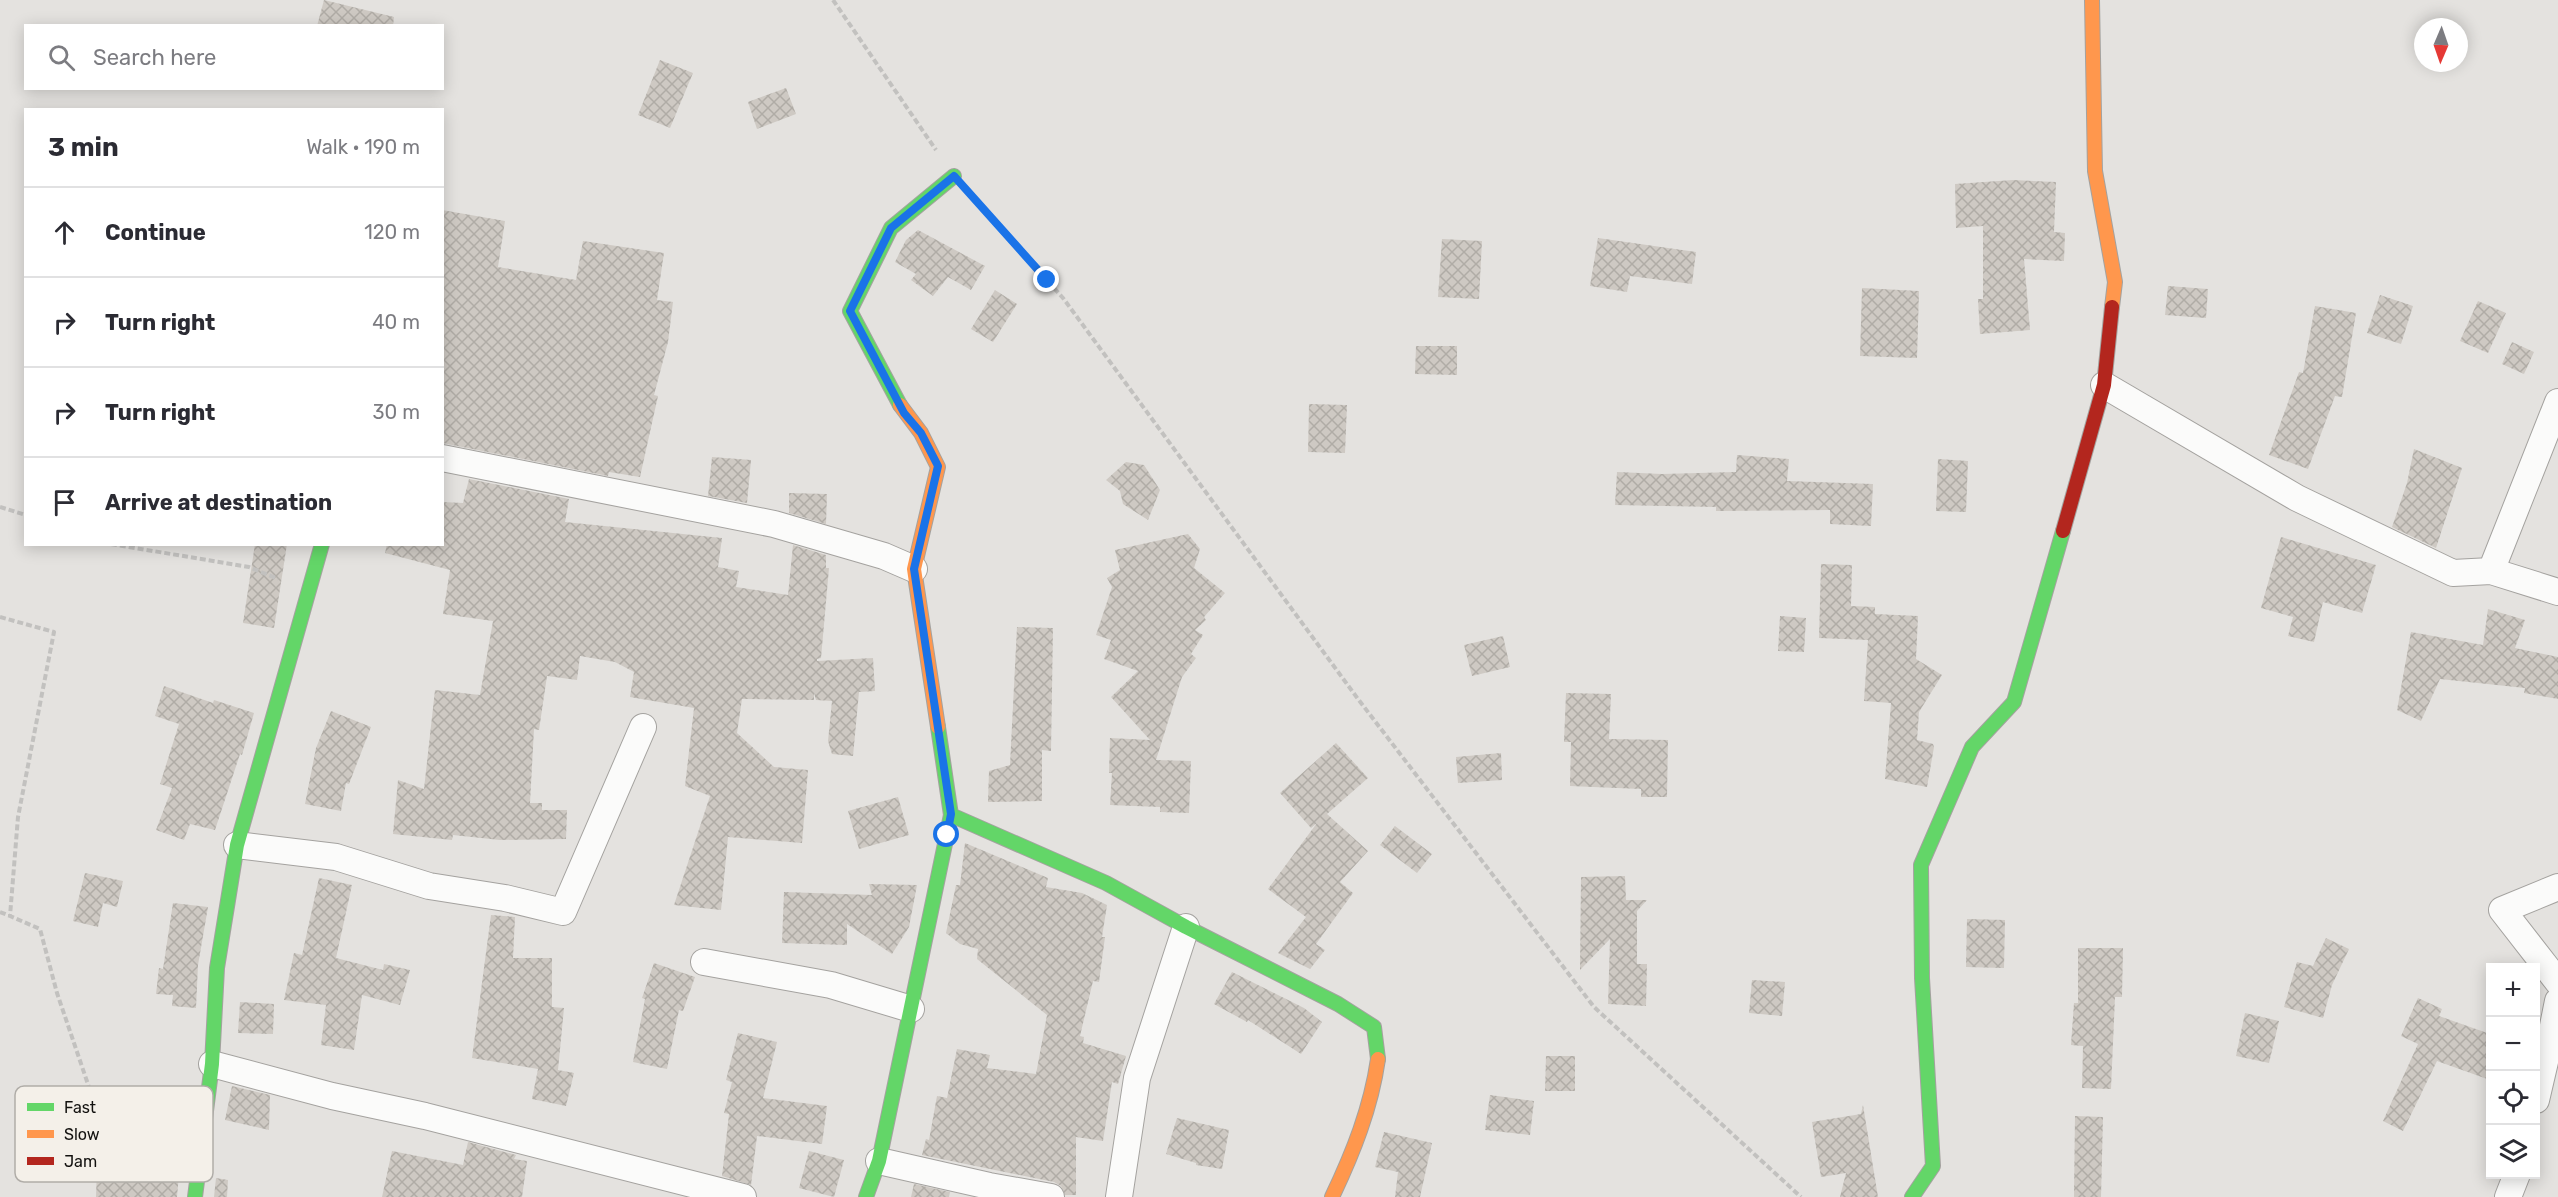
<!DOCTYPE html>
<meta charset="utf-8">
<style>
:root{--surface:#fff;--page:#f7f7f7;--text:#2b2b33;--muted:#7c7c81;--line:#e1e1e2}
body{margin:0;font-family:Rubik,sans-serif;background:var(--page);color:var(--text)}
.controls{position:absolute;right:18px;bottom:18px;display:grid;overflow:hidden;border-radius:0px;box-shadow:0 3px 15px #0003}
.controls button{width:54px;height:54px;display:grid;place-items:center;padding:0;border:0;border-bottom:2px solid var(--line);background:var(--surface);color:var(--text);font:30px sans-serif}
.compass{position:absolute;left:2414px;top:18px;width:54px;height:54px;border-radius:50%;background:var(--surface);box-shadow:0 3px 15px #0003;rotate:182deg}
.stop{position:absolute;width:18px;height:18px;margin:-14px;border:4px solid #1a73e8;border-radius:50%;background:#fff}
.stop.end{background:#1a73e8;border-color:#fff;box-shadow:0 2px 6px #0008}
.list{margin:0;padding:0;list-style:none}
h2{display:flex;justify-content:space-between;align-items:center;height:78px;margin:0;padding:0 24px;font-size:26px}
h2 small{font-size:20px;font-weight:400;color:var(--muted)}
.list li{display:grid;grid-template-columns:39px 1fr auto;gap:18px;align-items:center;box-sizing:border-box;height:90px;padding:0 24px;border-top:2px solid var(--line)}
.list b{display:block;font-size:22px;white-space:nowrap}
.list em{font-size:20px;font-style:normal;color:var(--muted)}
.icon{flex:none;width:33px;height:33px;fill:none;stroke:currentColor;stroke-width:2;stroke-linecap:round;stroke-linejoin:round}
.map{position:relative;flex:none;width:2558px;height:1197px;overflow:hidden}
.search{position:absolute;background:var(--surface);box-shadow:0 3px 15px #0003;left:24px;top:24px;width:420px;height:66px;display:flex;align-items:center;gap:15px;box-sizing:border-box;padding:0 21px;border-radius:0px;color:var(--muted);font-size:22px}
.panel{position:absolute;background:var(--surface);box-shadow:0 3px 15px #0003;left:24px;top:108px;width:420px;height:438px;border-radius:0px}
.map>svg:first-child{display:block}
.building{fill:url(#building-cross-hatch)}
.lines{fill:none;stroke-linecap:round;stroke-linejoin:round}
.street-casing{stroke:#a4a29f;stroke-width:28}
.fast-casing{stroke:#a4a29f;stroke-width:16}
.slow-casing{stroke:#a4a29f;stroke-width:16}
.jam-casing{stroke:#a4a29f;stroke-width:16}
.path{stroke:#c2c1bf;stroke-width:4;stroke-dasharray:6 3;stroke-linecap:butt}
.street{stroke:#fbfbfa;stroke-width:26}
.fast{stroke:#63d668;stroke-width:14}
.slow{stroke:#ff974d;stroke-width:14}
.jam{stroke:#b3261e;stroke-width:14}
.route{stroke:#1a73e8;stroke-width:8}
.key{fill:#f4f0e9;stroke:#b0ada8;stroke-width:1.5}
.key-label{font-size:16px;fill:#12110f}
</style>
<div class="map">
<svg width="2558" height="1197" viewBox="0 0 2558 1197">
<defs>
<pattern id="building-cross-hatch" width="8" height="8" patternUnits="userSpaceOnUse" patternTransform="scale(1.5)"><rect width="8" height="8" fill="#cec9c3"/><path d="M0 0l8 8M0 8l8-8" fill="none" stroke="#b0aca6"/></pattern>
</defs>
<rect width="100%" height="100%" fill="#e4e2df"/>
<path class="building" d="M324 0 394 17 393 26H317Z
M660 60 693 73 670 128 638 115Z
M786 88 796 114 757 129 748 102Z
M2013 180 2056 182 2054 232 2065 233 2064 261 2024 259 2030 330 1980 334 1978 299H1983V226L1956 228 1955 184Z
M442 210 505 221 498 267 576 280 583 241 664 253 657 300 673 302 668 342 654 395 658 396 640 477 609 472 608 476 442 443Z
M918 230 985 266 971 290 948 277 933 296 911 280 916 274 895 262 906 240Z
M1598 238 1696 252 1692 284 1630 276 1627 292 1590 286Z
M1442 239 1482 241 1479 299 1438 297Z
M2168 286 2208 289 2206 318 2165 315Z
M1862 288 1919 291 1917 358 1860 356Z
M995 290 1017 304 993 342 971 329Z
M2380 295 2413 306 2401 344 2367 333Z
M2478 301 2506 313 2488 353 2460 341Z
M2315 306 2356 313 2342 397 2335 396 2308 469 2269 455 2299 372 2303 373Z
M2512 342 2534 352 2524 374 2502 364Z
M1416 346H1457V375L1415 374Z
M1309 404 1347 405 1345 453 1308 452Z
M2414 449 2462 468 2436 548 2392 527 2407 483Z
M1737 455 1789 459 1787 481 1873 484 1871 526 1830 524V510L1716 511V507L1615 505 1617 472 1662 474 1736 472Z
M712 457 751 460 747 503 708 496Z
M1938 459 1968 461 1966 512 1936 511Z
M1126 462 1144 465 1160 490 1148 520 1123 504 1120 491 1106 480Z
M469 479 569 499 565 522 722 538 718 567 739 571 736 587 788 595 793 545 826 555V568H829L821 658 817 659V661L873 658 875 691 859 692 853 756 832 754 828 741 832 701 816 700 814 693V700L742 699 737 733 774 767 808 770 802 843 728 837 721 910 674 905 710 796 685 786 694 708 630 697 634 672 615 662 580 656 577 680 547 676 539 730 534 729 530 803H542V810H567L566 839 500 840 453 835 452 840 393 834 398 780 424 789 435 690 480 695 493 621 443 614 450 570 385 553 387 544H442V502L463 503Z
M789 493 827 494 826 524 789 513Z
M1188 534 1200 549 1194 568 1225 593 1204 617 1206 620 1195 630 1203 635 1191 654 1196 658 1182 677 1156 760 1191 761 1189 813 1160 812V807L1110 805 1112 773H1109L1110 738 1150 740 1111 697 1138 671 1104 659 1111 640 1096 635 1112 587 1107 578 1120 570 1115 550Z
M2281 537 2376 565 2362 613 2323 602 2314 642 2288 636 2293 617 2261 608Z
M255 544H287L274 628 243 623Z
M1821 564 1852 565 1851 606 1875 607V614L1918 616 1916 659 1942 675 1919 712 1917 740 1933 744 1934 747 1927 787 1885 779 1891 703 1864 701 1868 640 1819 638Z
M2488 609 2525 620 2515 648 2558 657V699L2524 693 2525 688 2440 679 2421 721 2397 710 2411 632 2483 645Z
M1780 616 1806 618 1804 652 1778 651Z
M1017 627 1053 628 1051 751 1042 750V801L988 802 989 771 1010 765Z
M1503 636 1510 667 1472 676 1464 645Z
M164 686 213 703 214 700 254 713 242 755 240 754 215 830 190 824 184 840 156 830 172 788 160 784 179 724 155 716Z
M1566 693 1611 694 1609 739 1668 740 1667 797H1641V789L1570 786 1571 742H1564Z
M331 711 371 727 349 784 346 783 341 811 305 804 316 748Z
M1336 743 1368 778 1327 814 1368 851 1340 882 1353 893 1316 944 1325 950 1310 969 1278 953 1306 917 1268 889 1317 823 1311 828 1280 793Z
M1501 753 1502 780 1458 783 1456 757Z
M898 797 909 835 859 849 848 811Z
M1395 826 1432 854 1417 873 1380 845Z
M965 843 1048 878 1046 887 1082 893 1107 905 1102 937H1105L1099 982 1093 981 1080 1036 1084 1037 1083 1043 1126 1056 1118 1084 1112 1082 1103 1141 1076 1137V1195H1065L1061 1186 1054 1182 922 1155 926 1139 929 1140 937 1096 947 1098 957 1049 990 1055 987 1068 1036 1074 1047 1015 977 959 978 949 960 944 946 933 956 885H960Z
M85 873 123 881 117 907 103 903 98 927 73 921Z
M1625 876 1626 900H1647L1637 911V964H1647L1646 1006 1608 1004 1610 939 1580 970 1581 877Z
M319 878 352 885 336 958 383 970 384 964 410 970 400 1005 362 995 354 1050 321 1045 326 1005 284 1000 294 953 302 955Z
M869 884 917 885 909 927 892 954 847 924V945L782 943 784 892 872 895Z
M173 903 208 907 198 965 196 1008 172 1006 173 995 156 994 159 968 163 969Z
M491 915 515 917 513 958H552V1007L564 1008 558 1070 574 1073 566 1106 532 1099 538 1069 472 1058Z
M1967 919 2005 920 2004 968 1966 967Z
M2326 938 2349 949 2332 985 2323 1018 2284 1007 2297 962 2313 966Z
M2078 948H2123L2122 997H2115L2111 1089 2082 1088 2083 1046 2071 1045 2074 1003H2078Z
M654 963 695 977 683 1011 679 1010 667 1069 633 1062 645 999 642 998Z
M1232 972 1304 1008 1322 1022 1301 1054 1248 1020 1247 1022 1214 1004Z
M1752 980 1785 982 1782 1016 1749 1013Z
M2418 998 2442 1009 2439 1016 2490 1034V1080L2437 1061 2403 1131 2383 1121 2418 1044 2401 1036Z
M240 1002 274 1004 273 1034 238 1033Z
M2245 1013 2279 1021 2269 1063 2236 1056Z
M738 1033 777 1042 763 1098 827 1106 822 1144 757 1136 751 1185 722 1176 729 1114 724 1113 732 1082 726 1080Z
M1546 1056H1575V1091H1545Z
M232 1086 270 1095 269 1130 225 1120Z
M1490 1095 1534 1101 1530 1135 1485 1130Z
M1863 1105 1878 1197H1840L1846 1173 1821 1177 1812 1122 1861 1114Z
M2075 1116 2103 1117 2101 1197H2074Z
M1177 1118 1229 1130 1222 1169 1196 1165V1163L1166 1154Z
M1384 1132 1432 1143 1420 1197H1395L1398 1172 1375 1167Z
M468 1142 516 1155 514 1159 527 1161 522 1197H382L392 1151 463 1165Z
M809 1151 844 1160 834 1197 799 1188Z
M97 1164 138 1165V1170L179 1174 177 1197H96Z
M216 1178 228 1180 227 1197H214Z
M914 1184 950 1192 949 1197H911Z"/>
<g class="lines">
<defs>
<path id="street" d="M2104 385 2297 498 2453 573 2491 571 2558 592
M442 458 774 524 884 556 914 569
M2491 571 2558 402
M237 845 336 857 429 886 505 898 563 912 643 727
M2558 887 2502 910 2558 982
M704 962 831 985 911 1009
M2558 1001 2551 1036 2558 1039
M212 1064 332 1096 425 1116 743 1197
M2536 1100 2551 1036
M879 1161 989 1186 1051 1197
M1119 1197 1137 1078 1186 927
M2508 1197 2517 1174"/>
<path id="fast" d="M900 405 850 311 891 228 954 176
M951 815 1106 883 1186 927 1338 1004 1374 1027 1378 1059
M195 1197 212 1064 217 968 237 845 322 544
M866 1197 879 1161 951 815 938 727
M1912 1197 1933 1166 1922 978 1921 865 1972 747 2014 702 2063 531"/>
<path id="slow" d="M2092 0 2095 171 2115 282 2112 307
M900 405 921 433 938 467 914 569 938 727
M1332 1197C1353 1153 1371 1108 1378 1059"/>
<path id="jam" d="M2063 531 2104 385 2112 307"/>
</defs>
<use href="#street" class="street-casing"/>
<use href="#fast" class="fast-casing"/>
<use href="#slow" class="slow-casing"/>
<use href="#jam" class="jam-casing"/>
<path class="path" d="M833 0 936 150
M976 201 1063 298 1358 699 1594 1007 1801 1197
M0 507 26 515
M111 544 249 567 278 579
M0 617 54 632 18 817 10 916 40 929 57 993 93 1099 126 1137 166 1156
M0 912 10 916"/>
<use href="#street" class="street"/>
<use href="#fast" class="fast"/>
<use href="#slow" class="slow"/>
<use href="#jam" class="jam"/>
</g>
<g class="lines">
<path class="route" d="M947 835 951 814 914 569 938 466 921 433 904 413 850 311 891 228 954 176 1047 280"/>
</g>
<rect x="15" y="1086" width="198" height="96" rx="9" class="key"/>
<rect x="27" y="1103" width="27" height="8" fill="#63d668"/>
<rect x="27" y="1130" width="27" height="8" fill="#ff974d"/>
<rect x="27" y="1157" width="27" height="8" fill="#b3261e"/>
<g class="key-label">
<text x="64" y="1113">Fast</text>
<text x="64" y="1140">Slow</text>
<text x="64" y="1167">Jam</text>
</g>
</svg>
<div class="controls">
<button>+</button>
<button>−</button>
<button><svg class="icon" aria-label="locate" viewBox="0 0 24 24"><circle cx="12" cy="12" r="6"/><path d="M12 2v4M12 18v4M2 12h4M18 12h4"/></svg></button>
<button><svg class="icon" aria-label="layers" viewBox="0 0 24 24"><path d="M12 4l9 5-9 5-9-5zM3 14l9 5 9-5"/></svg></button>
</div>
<svg class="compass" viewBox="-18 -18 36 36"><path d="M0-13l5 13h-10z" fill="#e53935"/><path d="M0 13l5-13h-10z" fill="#7c7c81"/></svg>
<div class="stop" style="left:947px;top:835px"></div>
<div class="stop end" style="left:1047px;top:280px"></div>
<div class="search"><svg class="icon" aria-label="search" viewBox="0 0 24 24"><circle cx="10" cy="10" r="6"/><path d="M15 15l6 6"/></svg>Search here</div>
<section class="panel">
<h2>3 min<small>Walk · 190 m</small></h2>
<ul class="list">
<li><svg class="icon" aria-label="ahead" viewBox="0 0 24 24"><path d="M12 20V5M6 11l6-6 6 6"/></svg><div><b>Continue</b></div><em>120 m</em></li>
<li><svg class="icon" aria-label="right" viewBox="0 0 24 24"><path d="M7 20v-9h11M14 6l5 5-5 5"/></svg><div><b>Turn right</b></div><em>40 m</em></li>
<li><svg class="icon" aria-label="right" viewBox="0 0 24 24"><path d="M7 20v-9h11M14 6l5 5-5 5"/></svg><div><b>Turn right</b></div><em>30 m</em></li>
<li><svg class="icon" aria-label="arrive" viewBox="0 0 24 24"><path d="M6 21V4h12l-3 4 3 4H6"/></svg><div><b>Arrive at destination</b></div></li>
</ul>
</section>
</div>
